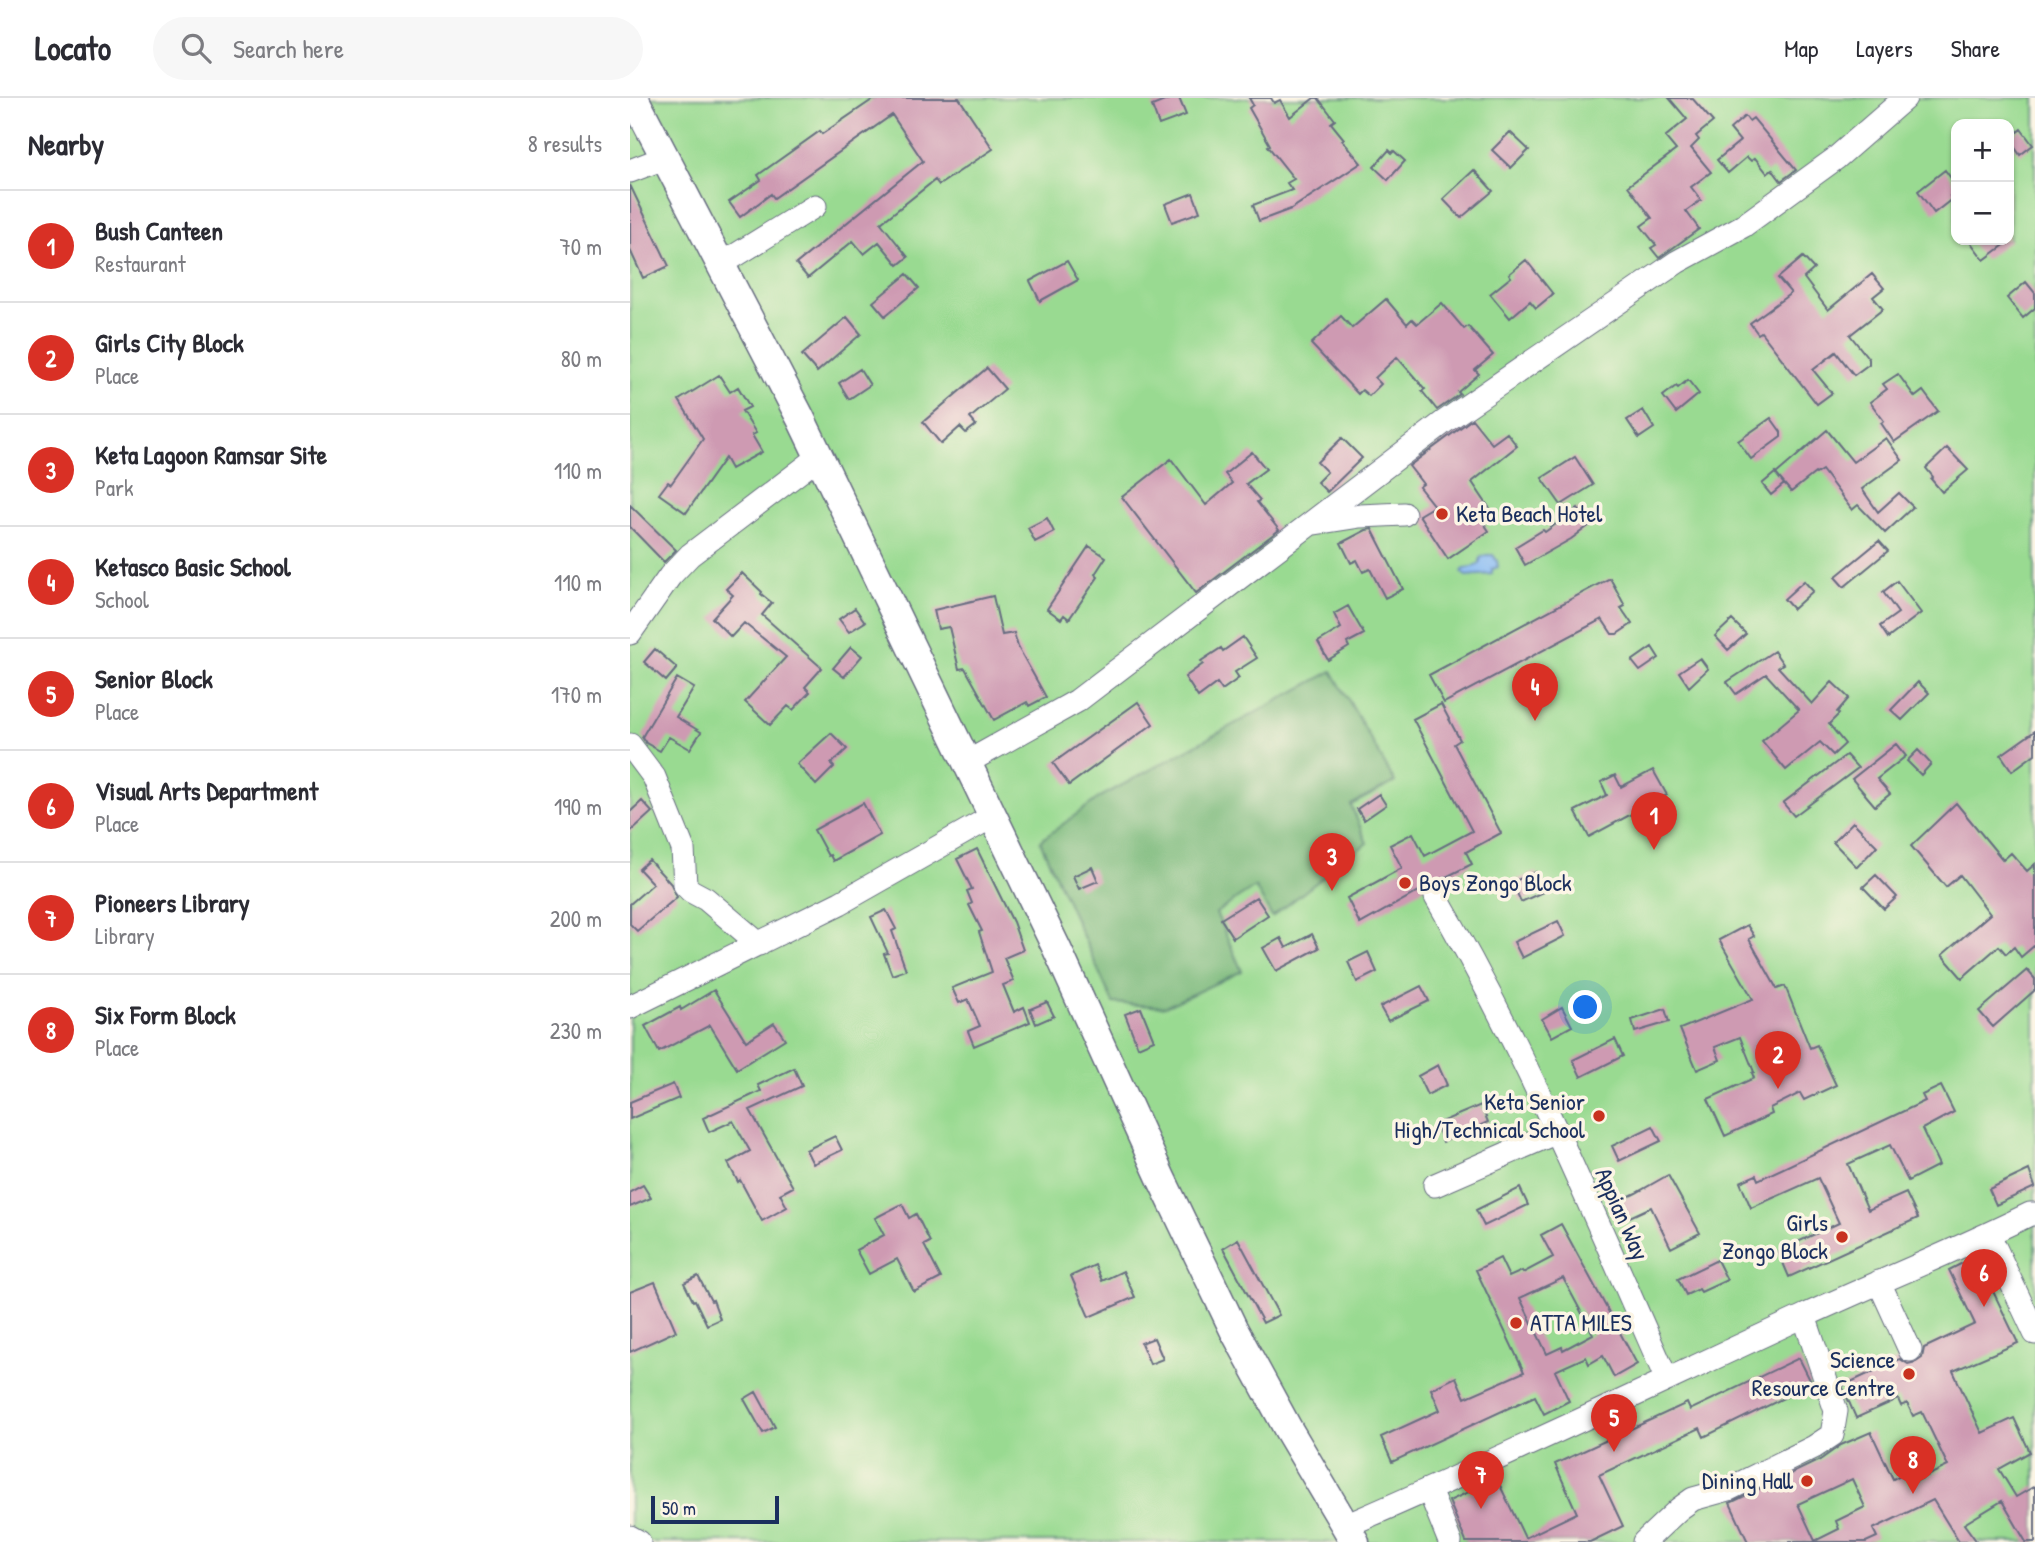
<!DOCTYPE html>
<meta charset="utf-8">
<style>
:root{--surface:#fff;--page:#f7f7f7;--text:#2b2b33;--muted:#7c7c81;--line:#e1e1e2;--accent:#d93025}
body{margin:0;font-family:"Patrick Hand",sans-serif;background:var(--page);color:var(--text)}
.controls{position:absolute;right:21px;top:21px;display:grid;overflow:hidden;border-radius:14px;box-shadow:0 2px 5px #0004}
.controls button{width:63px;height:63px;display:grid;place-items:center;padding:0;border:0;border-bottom:2px solid var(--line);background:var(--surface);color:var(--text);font:35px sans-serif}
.scale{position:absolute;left:21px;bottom:18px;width:128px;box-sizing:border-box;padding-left:7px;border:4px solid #1b2f5e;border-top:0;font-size:19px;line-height:24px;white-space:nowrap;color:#1b2f5e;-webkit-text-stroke:5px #fcf5e5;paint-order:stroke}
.you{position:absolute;left:956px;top:910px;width:24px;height:24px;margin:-18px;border:5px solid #fff;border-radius:50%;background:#1a73e8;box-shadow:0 0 0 10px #1a73e833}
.badge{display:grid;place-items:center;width:46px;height:46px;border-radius:50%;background:var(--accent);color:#fff;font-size:23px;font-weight:700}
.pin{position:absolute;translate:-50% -58px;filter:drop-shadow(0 2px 4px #0008)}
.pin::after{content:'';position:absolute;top:37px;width:24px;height:21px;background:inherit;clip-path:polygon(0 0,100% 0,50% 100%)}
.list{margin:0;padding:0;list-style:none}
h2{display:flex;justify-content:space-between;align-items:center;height:91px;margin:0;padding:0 28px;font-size:30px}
h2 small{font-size:23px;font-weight:400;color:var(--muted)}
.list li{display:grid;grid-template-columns:46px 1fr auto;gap:21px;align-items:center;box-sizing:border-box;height:112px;padding:0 28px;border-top:2px solid var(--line)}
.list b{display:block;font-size:26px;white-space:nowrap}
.list p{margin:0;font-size:23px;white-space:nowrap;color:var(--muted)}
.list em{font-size:23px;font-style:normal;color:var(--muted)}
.icon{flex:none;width:38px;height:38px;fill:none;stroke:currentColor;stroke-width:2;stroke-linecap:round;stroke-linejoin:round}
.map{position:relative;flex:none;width:1405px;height:1444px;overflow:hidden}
header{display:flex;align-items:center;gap:42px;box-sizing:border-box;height:98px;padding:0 35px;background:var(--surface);border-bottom:2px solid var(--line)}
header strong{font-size:33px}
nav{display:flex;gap:38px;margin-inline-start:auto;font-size:24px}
.search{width:490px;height:63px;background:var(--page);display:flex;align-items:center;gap:18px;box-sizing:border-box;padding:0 24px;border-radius:38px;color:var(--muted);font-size:26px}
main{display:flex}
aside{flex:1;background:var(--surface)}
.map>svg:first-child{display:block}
.green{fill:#99da91;stroke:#5a8478;stroke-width:2;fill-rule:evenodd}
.forest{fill:#7aba7b;stroke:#4a746c;stroke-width:2}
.water{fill:#87bbf5;stroke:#5175aa;stroke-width:2}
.building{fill:#ce9ab2;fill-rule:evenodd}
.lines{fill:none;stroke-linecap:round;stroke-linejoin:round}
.minor-casing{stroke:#676d81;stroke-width:25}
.major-casing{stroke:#676d81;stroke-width:31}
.minor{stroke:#fff;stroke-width:23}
.major{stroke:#fff;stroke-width:28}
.poi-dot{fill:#c8321e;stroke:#fcf5e5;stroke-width:2.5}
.labels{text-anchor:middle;stroke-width:7;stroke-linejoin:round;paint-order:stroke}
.poi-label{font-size:24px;fill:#1b2f5e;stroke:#fcf5e5;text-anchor:end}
.street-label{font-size:24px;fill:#1b2f5e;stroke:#fcf5e5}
</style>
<header>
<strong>Locato</strong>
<div class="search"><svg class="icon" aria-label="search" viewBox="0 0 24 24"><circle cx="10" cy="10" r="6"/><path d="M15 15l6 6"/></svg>Search here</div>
<nav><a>Map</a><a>Layers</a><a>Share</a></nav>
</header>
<main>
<aside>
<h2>Nearby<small>8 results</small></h2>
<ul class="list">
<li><span class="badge">1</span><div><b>Bush Canteen</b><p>Restaurant</p></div><em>70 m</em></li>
<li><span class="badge">2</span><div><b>Girls City Block</b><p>Place</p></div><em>80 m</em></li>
<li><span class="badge">3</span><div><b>Keta Lagoon Ramsar Site</b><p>Park</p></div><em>110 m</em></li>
<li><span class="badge">4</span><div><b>Ketasco Basic School</b><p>School</p></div><em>110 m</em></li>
<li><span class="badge">5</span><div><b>Senior Block</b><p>Place</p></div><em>170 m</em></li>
<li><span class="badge">6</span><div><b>Visual Arts Department</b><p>Place</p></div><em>190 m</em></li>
<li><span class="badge">7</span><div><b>Pioneers Library</b><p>Library</p></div><em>200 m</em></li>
<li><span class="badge">8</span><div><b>Six Form Block</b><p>Place</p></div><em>230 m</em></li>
</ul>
</aside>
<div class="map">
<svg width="1405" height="1444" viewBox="0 0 1405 1444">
<rect width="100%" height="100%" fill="#fcf5e5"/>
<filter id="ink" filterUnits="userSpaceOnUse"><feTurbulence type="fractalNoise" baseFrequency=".0143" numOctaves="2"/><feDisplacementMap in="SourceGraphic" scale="14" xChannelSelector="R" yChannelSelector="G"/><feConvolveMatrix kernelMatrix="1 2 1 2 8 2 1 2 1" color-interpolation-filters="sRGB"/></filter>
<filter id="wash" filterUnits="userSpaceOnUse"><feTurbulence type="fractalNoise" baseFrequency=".00686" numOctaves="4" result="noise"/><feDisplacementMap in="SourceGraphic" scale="28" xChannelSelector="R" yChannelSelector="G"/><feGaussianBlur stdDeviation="1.57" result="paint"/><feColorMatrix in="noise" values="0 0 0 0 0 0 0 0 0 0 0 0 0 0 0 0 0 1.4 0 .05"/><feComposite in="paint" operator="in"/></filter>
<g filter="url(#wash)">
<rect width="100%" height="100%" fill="#f3e1c3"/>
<path class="green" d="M0 0H1405V1444H0ZM1326 26H1379V142H1326Z"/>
<path class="forest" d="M702 573 765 684 721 707 737 745 642 819 625 789 586 815 612 873 535 909 483 905 410 743 470 699Z"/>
<path class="water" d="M856 457H863L867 463 868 469 862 471V476L836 478 832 475 833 472C838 469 845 469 850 466V460Z"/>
<g id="blocks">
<path class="building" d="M245 0H329L363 51 309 87 305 82 251 125 278 159 268 167 249 144 234 156 223 143 178 180 166 166 293 63 262 17 144 100 141 96 110 119 99 104 131 82 128 77 190 33 192 36Z
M542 0H549L556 17 529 27 522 8Z
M619 0H641L644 5 650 2 660 19 684 0H688L705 22 701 25 714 41 712 42 731 65 661 111 629 123 623 107 662 92 657 85 664 81 638 48 640 47 619 10 623 7Z
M1039 0H1062L1083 24 1066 38 1069 42 1061 50 1081 74 1061 89 1071 102 1056 113 1069 131 1029 160 1021 150 1026 147 1011 128 1022 120 998 88 1046 52 1035 39 1057 21Z
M1115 18 1119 23 1123 20 1166 72 1151 83 1142 71 1137 75 1125 60 1121 63 1117 59 1098 75 1087 62 1110 43 1100 31Z
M1391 31 1403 47 1390 57 1379 41Z
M880 34 899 52 881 70 862 52Z
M759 52 762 55 764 53 775 63 758 82 744 69Z
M844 72 863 93 831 120 813 101Z
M1315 72 1326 87V94L1320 98 1322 101 1304 115 1288 93Z
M0 87 39 168 13 180 0 152Z
M563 95 570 114 542 124 535 106Z
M1339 142H1381L1354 162Z
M1173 159 1184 171 1174 180 1198 212 1242 176 1254 190 1243 199 1253 211 1220 237 1239 261V266L1224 277 1206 254 1183 272 1202 295 1187 306 1131 234 1128 236 1120 225 1161 195 1148 180Z
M896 162 923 196 906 210 900 203 880 220 860 196 881 179 879 176Z
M437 163 448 182 410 203 400 183Z
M277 176 289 190 255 218 243 204Z
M1396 184 1405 195V210L1393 220 1377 200Z
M756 201 777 226 782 221 787 226 812 205 834 231 838 228 863 257 845 272 849 276 828 294 830 296 807 312 792 293 795 291 767 259 745 280 751 286 739 298 732 292 728 296 681 246 711 218 722 230Z
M217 219 231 236 187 274 172 257Z
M357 270 375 291 340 320 346 327 336 335 330 329 311 346 293 324Z
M230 271 240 287 219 301 209 285Z
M1268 276 1285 299 1293 293 1308 313 1264 344 1251 325 1254 323 1240 304 1257 291 1253 286Z
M89 277 100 294 108 289 120 309 112 313 126 335 122 337 132 354 101 371 95 360 56 415 29 396 38 384 41 386 73 341 49 302Z
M1058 282 1069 296 1046 315 1033 298 1046 288 1048 290Z
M1013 312 1024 330 1009 340 997 322Z
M1141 320 1151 334V339L1121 361 1108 343Z
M842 321 862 346 877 335 887 348 842 384 860 411 849 418 859 433 818 461 789 417 804 408 789 389 793 386 779 368Z
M1197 332 1223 364 1256 340 1272 362 1232 391 1248 414 1269 395 1283 409 1255 435 1228 407 1222 412 1192 372 1186 376 1185 375 1161 394 1146 376Z
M712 340 732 360 697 394 687 384 697 374 687 364Z
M1317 350 1338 372 1312 394 1301 381 1303 379 1296 370Z
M622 354 636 371 616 386 630 402 627 404 649 432 566 495 492 399 541 361 576 407 602 385 595 376Z
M945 359 963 387 931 407 912 380Z
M1145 375 1154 386 1141 397 1132 386Z
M0 407 46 452 34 464 0 429Z
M948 410 960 427 941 441 895 467 885 449 913 432 915 434Z
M417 420 424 434 405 444 398 430Z
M742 431 773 491 755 500 740 471 733 474 727 462 721 465 711 445 736 432Z
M1249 443 1258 453 1214 489 1205 479Z
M459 448 476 459 465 476 468 479 439 521 434 517 431 521 417 511Z
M112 475 132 494 131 496 142 505 132 517 192 570 175 589 180 594 163 612 158 608 140 627 115 604 156 559 114 525 101 539 82 520 103 497 96 491Z
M980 480 995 508 991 510 1002 526 987 536H982L972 521 814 605 799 577Z
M1174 483 1183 493 1163 511 1154 501Z
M1267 483 1291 515 1258 540 1250 528 1268 515 1253 494Z
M363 498 372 537 384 535 388 549 416 599 399 608 397 604 364 622 335 570 329 571 319 529 308 531 304 512Z
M718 508 734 536 717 545 719 549 698 562 688 544 711 530 704 516Z
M225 510 235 524 219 534 209 521Z
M1102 522 1116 536 1098 552 1085 538Z
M613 539 627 560 605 574 609 580 592 592 587 585 568 599 555 579 573 566 571 563 591 550 593 553Z
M221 549 232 558 214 579 203 570Z
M1022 549 1029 560 1010 573 1002 563Z
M25 551 47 570 36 583 14 564Z
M1144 553 1153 566 1148 569 1182 606 1202 584 1219 600 1207 614 1209 616 1199 626 1215 646 1203 657 1190 644 1156 672 1132 643 1169 612 1136 576 1106 596 1097 584Z
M1070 560 1078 571 1059 589 1049 574Z
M47 580 64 590 46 619 71 634 60 651 39 639 30 653 16 645 12 639Z
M1288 584 1299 595 1272 622 1261 612Z
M508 604 523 626 439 687 423 665Z
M811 606 830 642 824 646 871 735 836 754 842 766 800 787 730 826 717 800 772 770 760 747 783 735 795 758 842 733 783 621Z
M1405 633V656L1382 673 1371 657Z
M201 635 217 651 201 666 204 669 186 687 167 666Z
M1266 646 1276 658 1247 681 1260 696 1245 708 1222 681Z
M1288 652 1301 666 1291 677 1277 663Z
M1216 657 1228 670 1164 718 1153 705Z
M1023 672 1037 697 959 739 945 713 977 697 971 684 985 677 991 689Z
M749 696 756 707 734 722 727 711Z
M12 703 22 714 0 734V714Z
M233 705 250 737 203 763 200 757 198 758 184 732Z
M1326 705 1373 762 1381 755 1397 773 1405 766V847L1391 859 1384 849 1376 856 1369 848 1332 880 1312 857 1360 816 1330 777 1316 789 1281 748Z
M1223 724 1247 748 1227 769 1203 744Z
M347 751 383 824 393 852 374 860 384 883 373 887 384 914 394 909 400 924 344 948 338 933 350 928 338 901 329 905 322 890 362 874 349 834 352 833 339 807 342 805 337 793 342 791 327 761Z
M19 762 41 786 47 799 7 833 0 826V806L23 786 9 771Z
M462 769 468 783 449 791 443 778Z
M906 774 915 793 891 804 882 784Z
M1246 777 1267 799 1254 811 1233 789Z
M626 799 638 817 603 840 591 821Z
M256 812 266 831 262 833 276 872 262 877 254 856 258 855 241 819Z
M928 823 935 838 892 860 884 844Z
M1117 827 1124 838 1119 841 1147 891 1155 888 1180 950 1187 947 1206 987 1174 1002 1170 995 1140 1010 1142 1016 1095 1038 1078 1001 1124 980 1122 975 1124 974 1110 939 1085 949 1090 962 1067 972 1050 931 1123 901 1089 842Z
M682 836 689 850 646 873 633 850 651 840 656 850Z
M738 854 747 874 727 884 718 864Z
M1397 872 1405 881V892L1363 929 1349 913Z
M791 888 799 903 758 923 750 909Z
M84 892 116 943 144 925 155 941 107 971 80 927 29 954 15 928 50 909 51 912Z
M417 904 424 918 406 926 400 911Z
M932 909 942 928 922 939 912 921Z
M511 910 524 942 508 949 495 916Z
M1035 911 1039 924 1005 934 1002 922Z
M985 941 993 958 951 979 943 962Z
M808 967 817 987 797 997 788 978Z
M164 970 172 988 120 1012 163 1089 150 1096 157 1109 132 1123 110 1082 108 1084 98 1065 120 1053 103 1023 79 1034 73 1020 131 993 128 987Z
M43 986 49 1000 0 1021V1004Z
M1311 988 1324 1014 1292 1031 1309 1067 1278 1083 1260 1047 1218 1066 1238 1112 1276 1095 1288 1120 1159 1179 1148 1153 1209 1125 1188 1080 1121 1110 1110 1084 1126 1077 1128 1082 1295 1003 1292 997Z
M851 1007 858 1024 813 1044 806 1026Z
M1023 1028 1031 1043 989 1063 982 1048Z
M205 1038 212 1052 183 1066 176 1052Z
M1399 1072 1405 1089 1366 1107 1359 1091Z
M1038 1077 1070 1135 1041 1150 1021 1109 989 1124 981 1107 1006 1095Z
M13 1087 21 1100 0 1109V1094Z
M890 1090 898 1107 854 1128 846 1112Z
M272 1106 279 1120 286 1116 300 1144 294 1147 311 1180 284 1194 267 1161 239 1176 226 1152 254 1137 245 1120Z
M931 1126 1007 1266 984 1279 973 1258 959 1266 956 1259 925 1273 939 1303 914 1316 905 1298 762 1364 751 1339 810 1312 801 1291 826 1279 835 1300 894 1274 846 1172 870 1160 879 1179 892 1173 893 1175 923 1159 911 1137ZM933 1180 963 1236 933 1252 932 1249 917 1256 890 1200Z
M608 1141 649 1217 633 1225 593 1150Z
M1346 1158 1388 1245 1323 1273 1352 1335 1384 1320 1400 1354 1369 1371 1386 1399 1405 1388V1444H1396L1372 1403 1334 1426 1347 1444H1329L1303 1402 1243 1431 1247 1439 1236 1444H1118L1100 1405 1190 1362 1211 1347 1241 1334 1263 1381 1272 1376 1278 1387 1318 1368 1292 1314 1283 1318 1277 1305 1271 1308 1268 1301 1226 1320 1212 1288 1270 1261 1278 1266 1286 1264 1292 1260 1294 1250 1345 1226 1319 1172ZM1222 1381 1235 1409 1206 1423 1209 1431 1185 1443 1168 1406Z
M1087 1162 1097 1182 1071 1194 1069 1191 1056 1197 1048 1181Z
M465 1167 472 1183 493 1173 505 1199 459 1219 441 1178Z
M68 1178 81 1203 83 1202 90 1221 77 1227 65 1202 63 1203 54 1185Z
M25 1184 46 1233 0 1254V1194Z
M524 1240 533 1261 520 1266 511 1245Z
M1169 1260 1182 1286 1074 1339 1070 1330 969 1377 993 1428 960 1444H836L819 1403 845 1391 846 1394 868 1383 895 1440 947 1415 925 1366 1057 1305 1060 1312Z
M126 1294 145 1329 133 1335 114 1301Z"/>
</g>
</g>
<g filter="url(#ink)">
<use href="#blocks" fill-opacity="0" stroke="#676d81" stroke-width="2"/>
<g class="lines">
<defs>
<path id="minor" d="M0 73 34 60
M90 167 185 108
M685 425 730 418 774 416
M0 535 40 478 60 457 189 359
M0 647 24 679 53 751 55 787 61 793 76 801 129 846
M336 665 447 603 814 324 1047 164 1113 128 1205 61 1275 0
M806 799C896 953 965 1119 1037 1282
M0 909 210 805 363 718
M805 1087 927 1034
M1359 1137 1405 1235
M1249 1184 1280 1252
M799 1392 820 1444
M717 1431 729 1422C878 1358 1025 1287 1172 1219 1248 1184 1325 1153 1400 1116H1405
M0 1439 9 1444
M1014 1444 1049 1411 1063 1401 1099 1391 1184 1349 1202 1337 1206 1313 1174 1218"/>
<path id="major" d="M4 0 170 319 427 851 531 1080 604 1232 658 1331 725 1444"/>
</defs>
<use href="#minor" class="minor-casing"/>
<use href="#major" class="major-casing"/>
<use href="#minor" class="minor"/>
<use href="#major" class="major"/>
</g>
</g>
<g class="poi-dot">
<circle cx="812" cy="416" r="7"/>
<circle cx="775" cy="785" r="7"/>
<circle cx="969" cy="1018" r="7"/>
<circle cx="1212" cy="1139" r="7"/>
<circle cx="886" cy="1225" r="7"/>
<circle cx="1279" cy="1276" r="7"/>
<circle cx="1177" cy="1383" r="7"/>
</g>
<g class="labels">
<g class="poi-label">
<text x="826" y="424" text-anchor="start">Keta Beach Hotel</text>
<text x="789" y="793" text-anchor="start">Boys Zongo Block</text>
<text x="955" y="1012">Keta Senior<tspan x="955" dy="28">High/Technical School</tspan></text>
<text x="1198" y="1133">Girls<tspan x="1198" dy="28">Zongo Block</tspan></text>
<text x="900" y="1233" text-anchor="start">ATTA MILES</text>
<text x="1265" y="1270">Science<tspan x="1265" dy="28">Resource Centre</tspan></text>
<text x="1163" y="1391">Dining Hall</text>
</g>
<g class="street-label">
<text transform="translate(992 1116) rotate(66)" y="8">Appian Way</text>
</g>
</g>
</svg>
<div class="controls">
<button>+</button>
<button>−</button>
</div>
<div class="scale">50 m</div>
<div class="you"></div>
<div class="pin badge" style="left:1024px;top:752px">1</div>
<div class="pin badge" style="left:1148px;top:991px">2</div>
<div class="pin badge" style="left:702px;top:793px">3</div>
<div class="pin badge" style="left:905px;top:623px">4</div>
<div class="pin badge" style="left:984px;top:1354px">5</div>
<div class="pin badge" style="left:1354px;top:1209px">6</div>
<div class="pin badge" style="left:851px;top:1411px">7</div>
<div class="pin badge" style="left:1283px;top:1396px">8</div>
</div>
</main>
